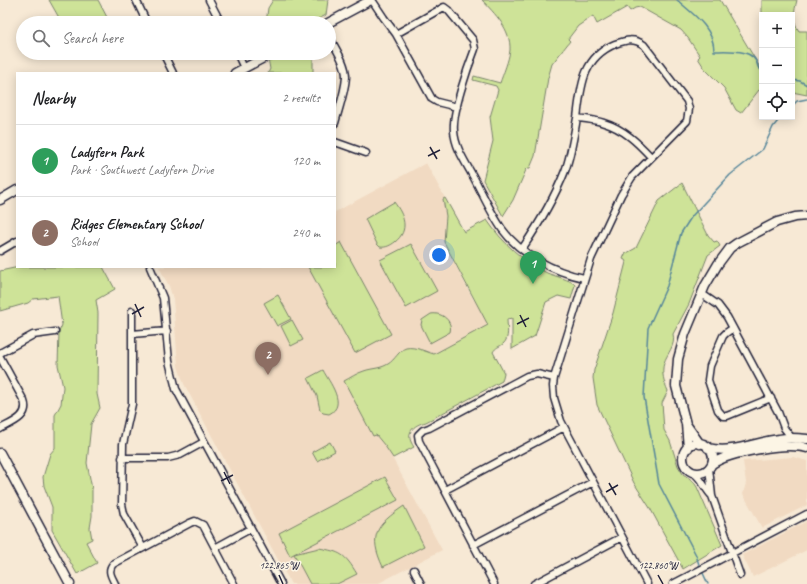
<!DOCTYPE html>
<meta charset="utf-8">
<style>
:root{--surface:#fff;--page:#f2f2f2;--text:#202124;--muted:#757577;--line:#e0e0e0;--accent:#1a73e8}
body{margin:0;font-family:Caveat,sans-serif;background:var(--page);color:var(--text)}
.controls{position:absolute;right:12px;top:12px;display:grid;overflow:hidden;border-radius:0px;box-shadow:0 2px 10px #0003}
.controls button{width:36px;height:36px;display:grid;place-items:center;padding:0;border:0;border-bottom:1px solid var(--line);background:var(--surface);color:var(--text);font:20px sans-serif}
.you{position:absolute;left:439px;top:255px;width:14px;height:14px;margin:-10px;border:3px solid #fff;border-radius:50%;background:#1a73e8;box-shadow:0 0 0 6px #1a73e833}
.badge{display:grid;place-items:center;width:26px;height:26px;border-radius:50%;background:var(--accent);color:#fff;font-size:13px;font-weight:700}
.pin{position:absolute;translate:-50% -33px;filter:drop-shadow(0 1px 2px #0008)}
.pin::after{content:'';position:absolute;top:21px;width:14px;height:12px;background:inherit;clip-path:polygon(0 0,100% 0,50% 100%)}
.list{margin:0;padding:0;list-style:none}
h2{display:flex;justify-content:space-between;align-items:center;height:52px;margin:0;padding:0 16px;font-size:17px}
h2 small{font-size:13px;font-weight:400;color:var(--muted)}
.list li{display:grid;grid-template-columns:26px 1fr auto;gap:12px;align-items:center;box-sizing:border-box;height:72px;padding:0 16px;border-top:1px solid var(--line)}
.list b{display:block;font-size:15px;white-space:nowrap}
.list p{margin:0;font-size:13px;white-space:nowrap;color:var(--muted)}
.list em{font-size:13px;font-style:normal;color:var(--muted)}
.icon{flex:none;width:22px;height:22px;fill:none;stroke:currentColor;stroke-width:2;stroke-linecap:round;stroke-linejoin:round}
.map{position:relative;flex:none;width:807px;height:584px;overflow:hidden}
.search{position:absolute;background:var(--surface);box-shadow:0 2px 10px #0003;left:16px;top:16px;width:320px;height:44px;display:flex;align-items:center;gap:10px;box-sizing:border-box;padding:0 14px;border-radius:22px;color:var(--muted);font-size:15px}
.panel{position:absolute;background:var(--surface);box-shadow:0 2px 10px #0003;left:16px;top:72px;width:320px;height:196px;border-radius:0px}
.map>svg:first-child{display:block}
.built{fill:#f1dac2}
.green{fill:#cee398;stroke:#78826a}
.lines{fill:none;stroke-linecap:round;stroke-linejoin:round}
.stream{stroke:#57869a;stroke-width:1.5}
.street-casing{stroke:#22223b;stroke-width:9}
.secondary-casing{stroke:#22223b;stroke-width:11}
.street{stroke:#fcf5e5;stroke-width:6}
.secondary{stroke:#fcf5e5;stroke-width:8}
.ticks{fill:none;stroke:#22223b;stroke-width:1.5}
.ticks-label{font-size:10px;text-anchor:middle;fill:#22223b;stroke:#fcf5e5;stroke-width:3;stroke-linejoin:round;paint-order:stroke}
</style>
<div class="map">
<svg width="807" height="584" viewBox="0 0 807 584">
<rect width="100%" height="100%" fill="#f7e9d5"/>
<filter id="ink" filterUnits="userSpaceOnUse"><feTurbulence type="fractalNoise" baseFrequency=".025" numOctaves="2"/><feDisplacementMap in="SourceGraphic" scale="8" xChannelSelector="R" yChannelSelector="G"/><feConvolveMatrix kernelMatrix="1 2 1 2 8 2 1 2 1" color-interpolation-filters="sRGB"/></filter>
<g filter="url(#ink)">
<path class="built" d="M426 163 445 198 443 200 446 216 444 240 445 245 473 299 479 305 488 325 434 354 411 347 407 348 401 351 392 361 385 366 376 369 366 370 376 435 388 450 442 550 377 584H291L184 384 178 366 173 299 169 286 159 267H335V212Z
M793 457 807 461V505L762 528 743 494 746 483 743 461Z
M807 521V550L753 577 742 555Z"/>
<path class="green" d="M49 0H98L110 23H62Z
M273 0H328L326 15 313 22 312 23H266L268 8Z
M482 0H720L761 69 762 36V90H759L741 113 736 110 724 88 705 69 698 58 700 56 688 38 681 30 640 7 635 8 630 11 627 7 597 24 593 16 578 26 568 39 570 41 552 64 548 78 535 156 530 168H528L526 170 513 200 503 216 483 180 493 141 490 117 498 90 496 86 473 80 474 76 500 83C503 74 509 60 510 50 511 29 495 14 482 0Z
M762 0H797C794 12 792 21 799 31H807V95L792 92V15H762Z
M267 53H313V73H268L270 69Z
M682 183 708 235 714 242 717 241 720 246 708 255 689 304 673 334C676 346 667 353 664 363 661 373 664 382 668 391L662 403 664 430 670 441 678 466 683 474 693 481 697 487 722 545 683 569 650 508 634 483 597 405 593 378 594 370 613 313 626 262 625 260 623 259 625 254 636 248 659 201Z
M445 198 464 232 487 220C502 242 522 261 547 273 554 276 572 280 575 285L571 299 558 296 546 302 535 336 512 349V318L507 319C507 327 510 338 503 344 499 347 496 347 493 352L504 373 502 381 426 422C413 425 404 433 414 447L393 458 385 446 376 435 373 436 344 381C350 378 357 373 364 371 372 368 380 369 388 364 395 360 399 350 406 348 415 346 426 352 434 354L488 325 444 242 446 216 443 199Z
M394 202C404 215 410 230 395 242 391 245 386 248 380 247L377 244 365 219Z
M341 242 391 334 355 353 308 267H335V246Z
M411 244 437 291 406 308 380 260Z
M19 267H103L115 289 96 300 98 313 97 394 100 408 91 424 87 463 92 489V516L90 528 92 539 86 542 97 563 77 574 52 530V507L44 486 43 477 50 454 55 448V415L61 404 63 387 58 365 59 332 62 325 58 296 33 299 28 303 0 311V271Z
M278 295 291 319 277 326 264 303Z
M431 314C442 312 453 321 450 332L430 343 421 325 422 320Z
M292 320 303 340 291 346 281 326Z
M323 370C329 382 348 405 329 414L323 413 320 410 317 396 308 378Z
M330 442 335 451 317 461 312 452Z
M385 477 398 500 290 556 279 533Z
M404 506 424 546 383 567C368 535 376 525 404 506Z
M319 548C341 552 345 554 357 574L337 584H310L294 554Z"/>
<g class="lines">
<path class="stream" d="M677 0C693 14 714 28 714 51 728 51 756 48 758 67L762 71
M792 80 800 81 807 85
M792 106 797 101 807 99
M700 568 696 555 659 484 644 397 648 328 667 286 681 233 692 216 730 175 763 149 773 127 781 117
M702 571 708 584"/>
<defs>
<path id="street" d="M136 0 147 23
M209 0 221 23
M372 0 384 18 396 34 432 99 437 102 457 107
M396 34 444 7 448 10 473 40 475 49C468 67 452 112 454 131 455 148 466 163 474 178 483 195 491 213 502 229 520 254 554 272 584 278
M329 36C335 48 346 63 346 77 345 92 339 108 335 123
M163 53 173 73
M237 53 244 68
M577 118C586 119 596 120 604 123 624 129 638 143 651 157
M335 142 366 153
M522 249C539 224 554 199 565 171 571 155 574 135 577 118 581 87 582 58 615 44 626 40 634 38 644 45L687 101 689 109 687 121 632 177 621 195 591 259 554 378 553 386 554 398 561 421 647 584
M0 251 17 241
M150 267 163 298 169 361 176 389 281 584
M702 294 718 305 727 317 778 412 784 428 791 437
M132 311V404L123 444 122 504 124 514 143 548
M733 328 726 333 723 336 710 366 708 380 718 410 723 416H727L771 398
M132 334 167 331
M0 353 33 335 55 332
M0 357 24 401C30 417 11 423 0 429
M122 458H168L180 455 204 442
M709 468 712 496 740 575
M694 473C702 479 705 489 712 496
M445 490 564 427
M473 545 593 482
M215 548 250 529
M414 570 421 584
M115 584C112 577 107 571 113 564L190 523 195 521 203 525 234 584
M494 584 419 441 418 435 423 430 429 428 527 376 537 374 554 378
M534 584 622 537
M673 584 807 514"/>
<path id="secondary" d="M328 23 371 0
M235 73 273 53
M0 200 17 190
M686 424 700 444
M683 458a15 15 0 1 1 30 0a15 15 0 1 1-30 0Z
M688 448 686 424 676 386 678 359 685 334 705 286 718 264 730 248 737 243 777 222 795 217 807 216
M708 448C732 454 755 442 779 439 788 437 798 438 807 439
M0 453 70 584
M712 464C729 452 787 442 807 448"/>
</defs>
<use href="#street" class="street-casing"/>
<use href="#secondary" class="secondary-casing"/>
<use href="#street" class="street"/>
<use href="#secondary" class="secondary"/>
</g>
</g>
<path class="ticks" d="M430 147 437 159M428 156 440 150M135 304 141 317M132 314 144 307M520 315 526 327M517 324 529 318M224 472 230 484M221 481 233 475M609 483 616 495M606 492 618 485M279 575 283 584M658 575 663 584"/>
<g class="ticks-label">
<text x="279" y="569">122.865°W</text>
<text x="658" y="569">122.860°W</text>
</g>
</svg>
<div class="controls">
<button>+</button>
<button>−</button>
<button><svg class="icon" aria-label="locate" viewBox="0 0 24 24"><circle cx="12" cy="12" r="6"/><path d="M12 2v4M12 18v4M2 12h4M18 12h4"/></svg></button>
</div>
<div class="you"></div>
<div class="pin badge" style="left:533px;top:284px;background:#2e9e5b">1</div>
<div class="pin badge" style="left:268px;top:375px;background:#8d6e63">2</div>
<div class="search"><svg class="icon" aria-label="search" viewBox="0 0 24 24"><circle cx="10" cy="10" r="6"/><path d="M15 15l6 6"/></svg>Search here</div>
<section class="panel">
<h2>Nearby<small>2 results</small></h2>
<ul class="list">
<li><span class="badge" style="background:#2e9e5b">1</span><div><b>Ladyfern Park</b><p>Park · Southwest Ladyfern Drive</p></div><em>120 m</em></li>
<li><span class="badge" style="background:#8d6e63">2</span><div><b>Ridges Elementary School</b><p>School</p></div><em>240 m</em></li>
</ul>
</section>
</div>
